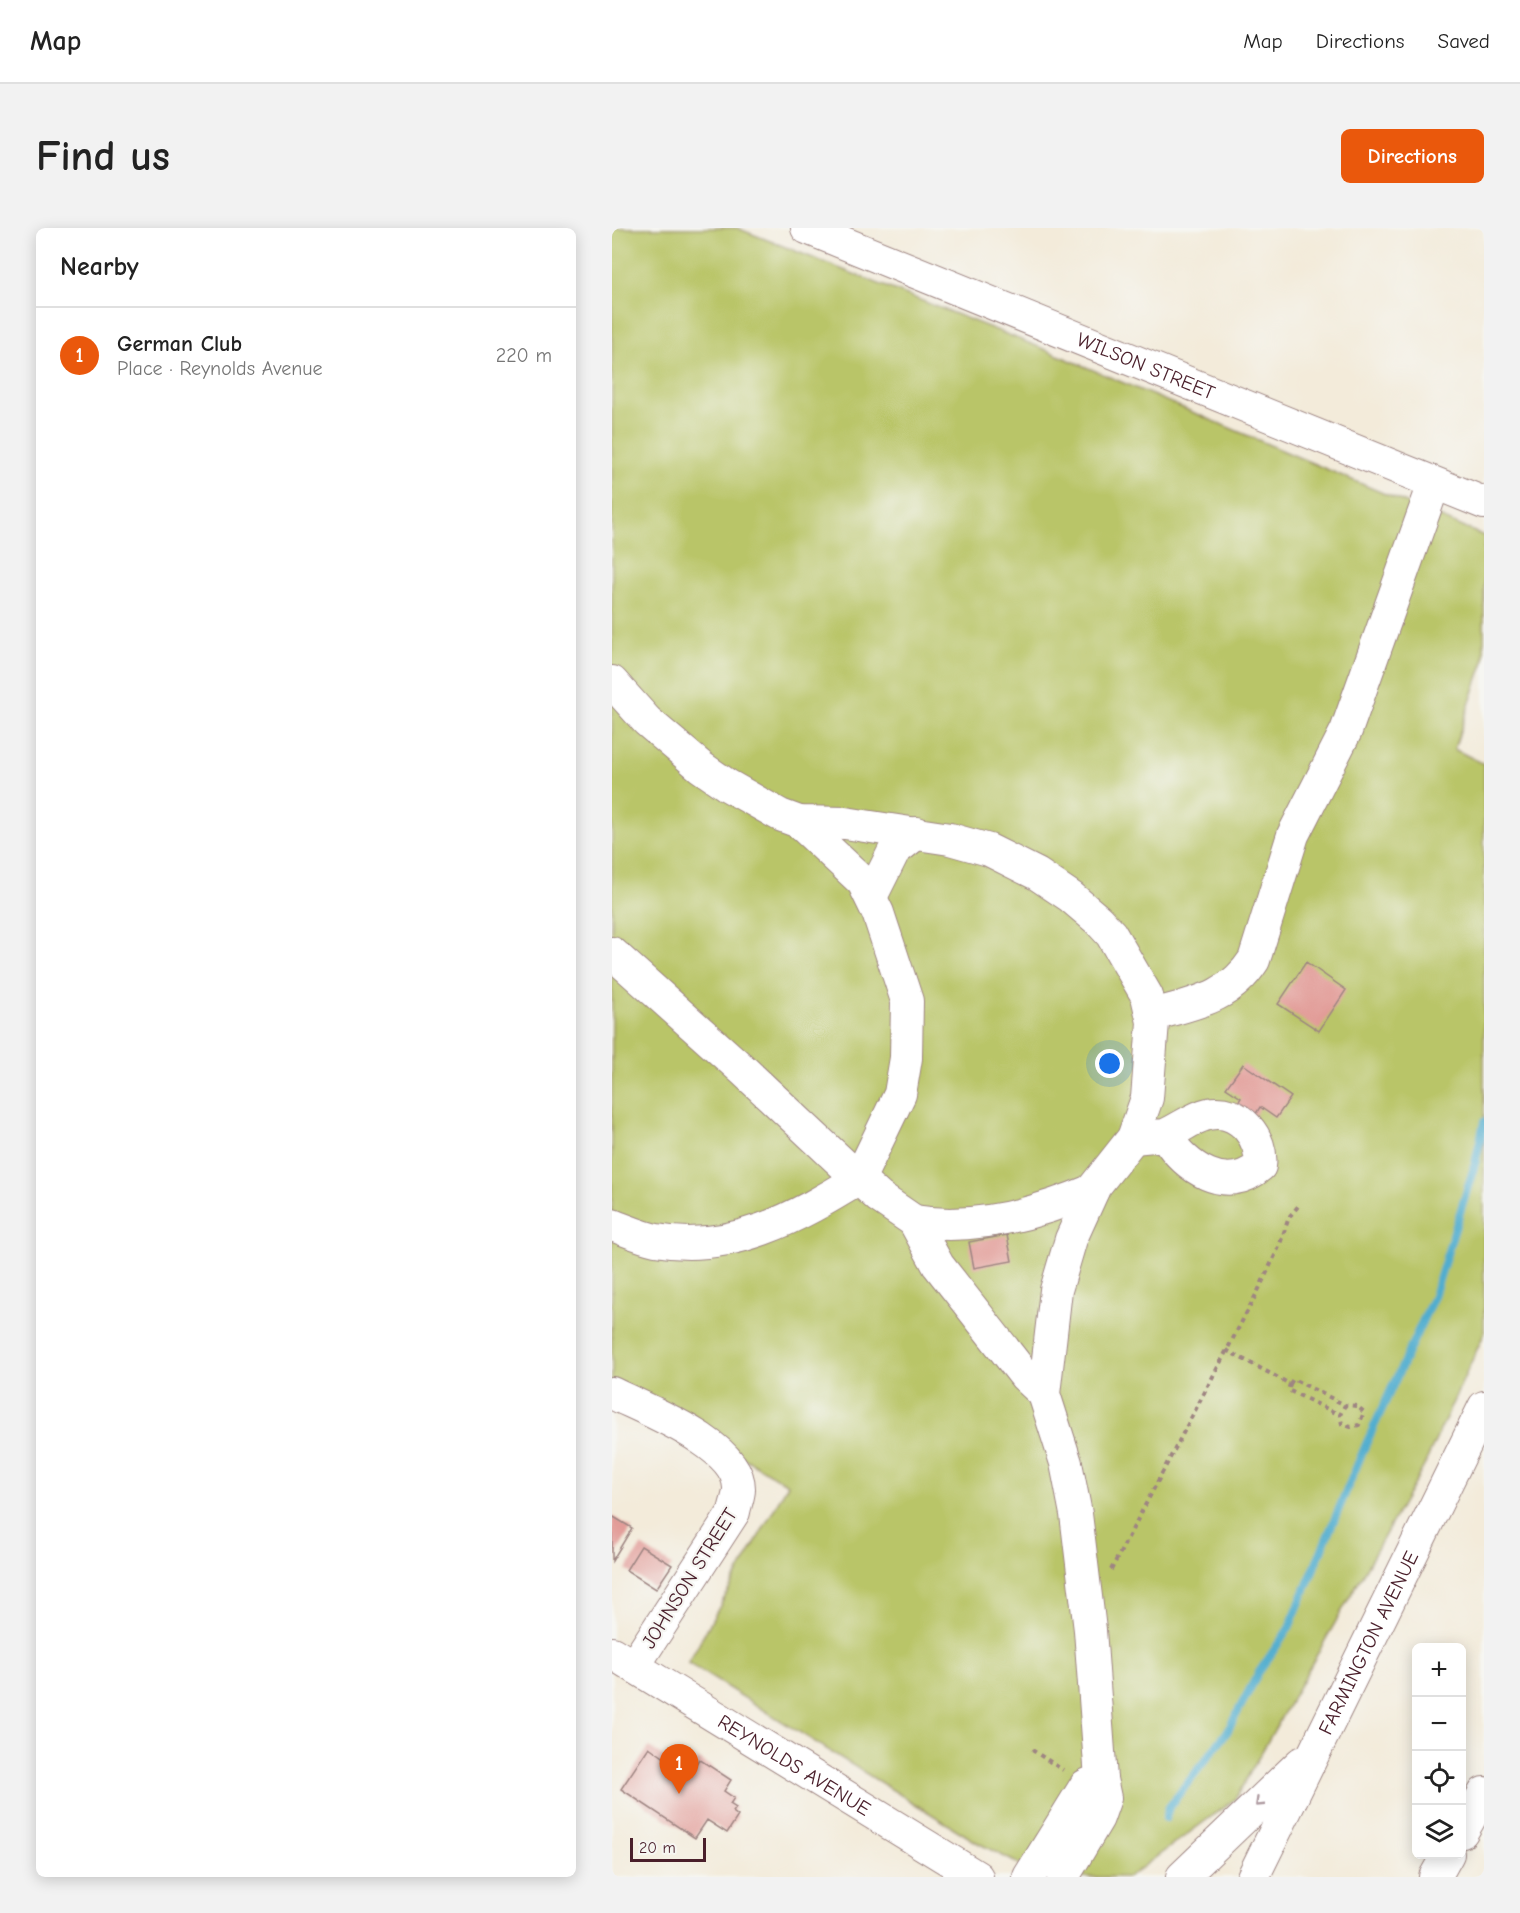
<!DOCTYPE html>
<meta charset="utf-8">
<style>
:root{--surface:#fff;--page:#f2f2f2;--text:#222;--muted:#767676;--line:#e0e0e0;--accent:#ea580c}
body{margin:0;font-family:"Comic Neue",sans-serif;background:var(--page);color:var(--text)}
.controls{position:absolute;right:18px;bottom:18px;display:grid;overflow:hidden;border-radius:9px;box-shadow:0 3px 15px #0003}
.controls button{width:54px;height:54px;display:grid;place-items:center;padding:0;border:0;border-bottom:2px solid var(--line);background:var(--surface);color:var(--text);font:30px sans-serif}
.scale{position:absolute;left:18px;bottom:15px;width:76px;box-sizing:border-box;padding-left:6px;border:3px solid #4a1f2b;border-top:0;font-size:16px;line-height:21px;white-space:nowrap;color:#4a1f2b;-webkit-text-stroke:4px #f6f6f2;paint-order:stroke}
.you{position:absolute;left:498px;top:836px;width:21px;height:21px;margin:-15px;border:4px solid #fff;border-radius:50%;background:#1a73e8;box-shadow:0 0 0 9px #1a73e833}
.badge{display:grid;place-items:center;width:39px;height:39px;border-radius:50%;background:var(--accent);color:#fff;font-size:20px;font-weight:700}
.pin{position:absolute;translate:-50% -50px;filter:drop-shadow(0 2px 3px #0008)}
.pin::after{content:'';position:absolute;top:32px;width:21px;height:18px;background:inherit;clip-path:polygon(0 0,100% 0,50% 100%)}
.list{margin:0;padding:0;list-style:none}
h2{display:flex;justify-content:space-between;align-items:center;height:78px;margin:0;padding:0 24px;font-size:26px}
h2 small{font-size:20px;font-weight:400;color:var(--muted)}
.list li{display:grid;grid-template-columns:39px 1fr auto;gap:18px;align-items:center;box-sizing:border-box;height:96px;padding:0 24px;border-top:2px solid var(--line)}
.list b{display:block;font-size:22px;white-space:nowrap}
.list p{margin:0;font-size:20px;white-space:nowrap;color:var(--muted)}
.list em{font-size:20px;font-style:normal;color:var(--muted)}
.icon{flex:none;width:33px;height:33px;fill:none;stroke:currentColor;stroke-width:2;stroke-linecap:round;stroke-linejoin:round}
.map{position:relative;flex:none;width:872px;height:1649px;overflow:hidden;border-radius:9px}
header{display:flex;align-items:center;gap:36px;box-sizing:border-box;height:84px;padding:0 30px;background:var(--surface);border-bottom:2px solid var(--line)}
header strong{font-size:28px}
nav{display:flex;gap:33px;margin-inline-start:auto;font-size:21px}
.intro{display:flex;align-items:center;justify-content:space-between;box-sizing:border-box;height:144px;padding:0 36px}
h1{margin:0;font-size:42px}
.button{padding:15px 27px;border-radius:9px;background:var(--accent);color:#fff;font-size:21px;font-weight:700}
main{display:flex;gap:36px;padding:0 36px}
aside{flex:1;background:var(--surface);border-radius:9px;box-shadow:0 3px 15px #0003}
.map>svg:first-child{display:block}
.green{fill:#b9c567;stroke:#827249;stroke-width:1.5}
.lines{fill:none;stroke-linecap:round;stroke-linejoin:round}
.stream{stroke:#51adcf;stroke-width:8}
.building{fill:#e29c98}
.minor-casing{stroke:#9e8582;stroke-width:34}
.path{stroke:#9e8582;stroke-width:4;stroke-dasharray:4.5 4.5;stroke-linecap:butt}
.minor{stroke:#fff;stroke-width:32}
.oneway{stroke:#ae9aa0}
.labels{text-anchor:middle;stroke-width:4.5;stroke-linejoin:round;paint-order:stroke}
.street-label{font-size:20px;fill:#4a1f2b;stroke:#f6f6f2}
</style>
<header>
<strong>Map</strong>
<nav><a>Map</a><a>Directions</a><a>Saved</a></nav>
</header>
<div class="intro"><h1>Find us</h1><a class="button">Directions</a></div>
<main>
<aside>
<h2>Nearby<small></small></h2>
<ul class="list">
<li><span class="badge">1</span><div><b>German Club</b><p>Place · Reynolds Avenue</p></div><em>220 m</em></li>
</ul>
</aside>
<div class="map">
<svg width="872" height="1649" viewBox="0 0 872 1649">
<rect width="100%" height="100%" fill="#f6f6f2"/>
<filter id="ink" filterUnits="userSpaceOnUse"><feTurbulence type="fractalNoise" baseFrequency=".0167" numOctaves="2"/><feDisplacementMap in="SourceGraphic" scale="12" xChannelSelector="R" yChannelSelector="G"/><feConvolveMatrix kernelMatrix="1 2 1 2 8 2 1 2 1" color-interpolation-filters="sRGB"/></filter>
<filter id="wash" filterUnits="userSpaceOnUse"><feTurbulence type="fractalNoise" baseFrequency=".008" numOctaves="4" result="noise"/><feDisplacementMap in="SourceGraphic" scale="24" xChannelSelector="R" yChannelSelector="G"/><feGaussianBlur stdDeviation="1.35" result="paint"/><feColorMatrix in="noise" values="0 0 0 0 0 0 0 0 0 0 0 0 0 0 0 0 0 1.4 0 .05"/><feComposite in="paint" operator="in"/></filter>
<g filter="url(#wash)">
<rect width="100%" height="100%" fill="#f3ebda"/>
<path class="green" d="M0 0H125L427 119 872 308V433L842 521 872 536V1106L811 1240 623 1571 517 1649H432L366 1615 76 1435 176 1256 0 1154Z"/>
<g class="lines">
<path class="stream" d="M554 1590 557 1579 615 1504 647 1444 677 1400 754 1216 822 1068 863 936 872 894"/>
</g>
<g id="blocks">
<path class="building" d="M694 734 734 762 707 803 666 776Z
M631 836 679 869 664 890 648 879 642 889 624 877 629 870 614 860Z
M395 1007 400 1033 362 1040 357 1014Z
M0 1288 20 1300 0 1333Z
M29 1318 60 1337 44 1361 14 1342Z
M37 1519 77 1547 87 1531 119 1552 112 1563 122 1570 118 1576 124 1580 121 1584 126 1588 115 1605 95 1592 83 1610 9 1561Z"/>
</g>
</g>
<g filter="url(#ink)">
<use href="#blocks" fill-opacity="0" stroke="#9e8582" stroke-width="1.5"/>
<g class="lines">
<defs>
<g id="minor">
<path id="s1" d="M195 0 872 275"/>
<path d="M0 454 35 493 89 539 115 557 168 587 187 594 233 595 338 611 377 622 425 646 459 669 486 692 499 706 535 768 541 794 535 870 521 910 483 958 459 1011 444 1062 432 1166 454 1235 464 1286 478 1402 489 1551 493 1570 486 1590 451 1649"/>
<path d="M259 669 282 623 305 605"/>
<path d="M0 725 132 843 247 951 288 866 294 830 295 773 266 685 251 654 187 594"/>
<path d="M541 787C582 775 617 771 642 732L681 607 734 503 822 256"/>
<path d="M521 910 553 907C574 940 614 968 648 938 652 911 627 879 596 886 582 889 567 901 553 907"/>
<path d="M302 993C361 1003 427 985 481 962"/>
<path d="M0 997C14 1002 29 1009 44 1012 120 1026 185 989 247 951L267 969 302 993 326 1037 413 1148 432 1166"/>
<path d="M0 1165C34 1182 128 1217 127 1261 127 1268 123 1277 122 1284L22 1438"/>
<path id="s2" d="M0 1425 365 1649"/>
<path d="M850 1604 872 1565"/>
<path d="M417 1649 474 1557 489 1551"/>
<path d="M570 1649 689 1535"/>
<path id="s3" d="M641 1649 872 1179"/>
<path d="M823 1649 836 1626"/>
</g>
</defs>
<use href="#minor" class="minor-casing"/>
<path class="path" d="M614 1122 678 1156 676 1162 728 1187
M678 1156 681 1151 733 1177 728 1187 730 1196 739 1199 747 1197 752 1184 745 1178 733 1177
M499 1342 646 1063 667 1019 677 989 688 976
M420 1522 451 1542"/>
<use href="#minor" class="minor"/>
</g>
<defs><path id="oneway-chevron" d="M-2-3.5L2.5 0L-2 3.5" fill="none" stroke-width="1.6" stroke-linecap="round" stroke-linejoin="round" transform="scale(1.5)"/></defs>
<use class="oneway" href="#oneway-chevron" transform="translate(647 1575) rotate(136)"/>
</g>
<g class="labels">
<g class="street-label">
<text dy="7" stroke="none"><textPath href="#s1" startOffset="366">WILSON STREET</textPath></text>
<text transform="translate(77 1350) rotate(-58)" y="7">JOHNSON STREET</text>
<text dy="7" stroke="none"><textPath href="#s3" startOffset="261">FARMINGTON AVENUE</textPath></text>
<text dy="7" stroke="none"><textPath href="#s2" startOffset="214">REYNOLDS AVENUE</textPath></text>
</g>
</g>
</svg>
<div class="controls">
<button>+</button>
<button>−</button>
<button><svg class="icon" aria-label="locate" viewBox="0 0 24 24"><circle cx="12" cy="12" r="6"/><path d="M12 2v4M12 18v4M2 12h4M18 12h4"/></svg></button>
<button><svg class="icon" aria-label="layers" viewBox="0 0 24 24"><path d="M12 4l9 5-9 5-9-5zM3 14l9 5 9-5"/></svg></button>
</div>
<div class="scale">20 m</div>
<div class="you"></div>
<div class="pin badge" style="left:67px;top:1566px">1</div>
</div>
</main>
